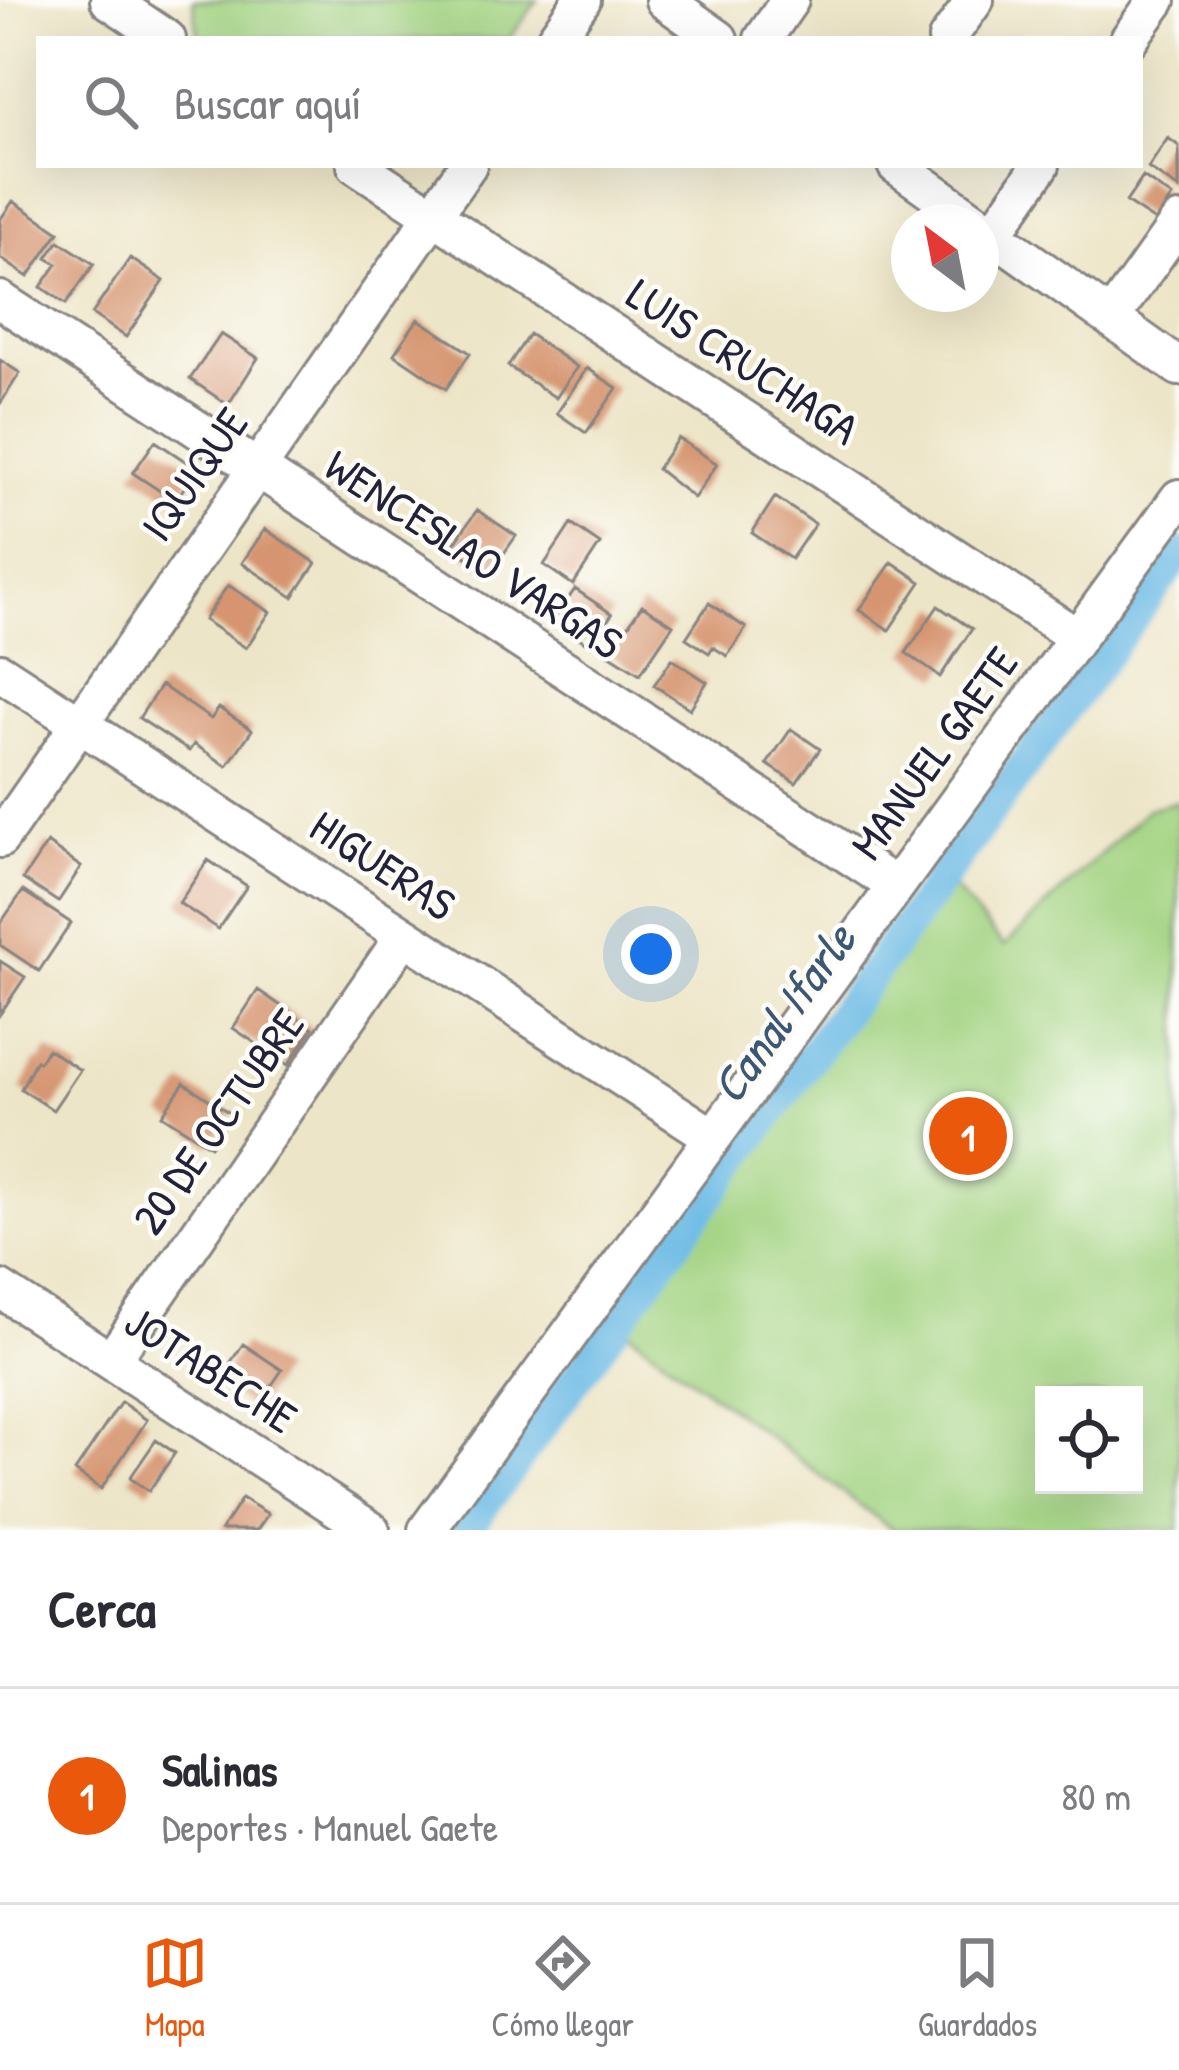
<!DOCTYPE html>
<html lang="es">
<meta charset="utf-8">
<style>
:root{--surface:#fff;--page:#f2f2f3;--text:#2b2b33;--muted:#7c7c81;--line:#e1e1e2;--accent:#ea580c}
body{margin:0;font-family:"Patrick Hand",sans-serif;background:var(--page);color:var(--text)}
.controls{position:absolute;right:36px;bottom:36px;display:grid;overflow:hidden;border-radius:0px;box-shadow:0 12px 48px #0002}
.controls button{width:108px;height:108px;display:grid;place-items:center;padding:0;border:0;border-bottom:3px solid var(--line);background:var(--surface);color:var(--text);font:60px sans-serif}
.compass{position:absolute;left:891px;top:204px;width:108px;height:108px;border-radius:50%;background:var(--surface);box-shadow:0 12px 48px #0002;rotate:328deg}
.you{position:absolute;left:651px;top:954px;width:42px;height:42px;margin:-30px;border:9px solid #fff;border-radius:50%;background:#1a73e8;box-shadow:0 0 0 18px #1a73e833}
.badge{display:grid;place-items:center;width:78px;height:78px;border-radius:50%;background:var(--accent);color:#fff;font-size:39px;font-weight:700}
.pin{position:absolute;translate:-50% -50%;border:6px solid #fff;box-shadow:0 3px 12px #0006}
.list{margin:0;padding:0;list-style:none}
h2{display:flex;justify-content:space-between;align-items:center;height:156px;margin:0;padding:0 48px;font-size:51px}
h2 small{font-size:39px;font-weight:400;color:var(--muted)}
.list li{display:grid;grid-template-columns:78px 1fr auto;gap:36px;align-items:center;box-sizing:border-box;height:216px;padding:0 48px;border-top:3px solid var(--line)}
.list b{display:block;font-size:45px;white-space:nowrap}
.list p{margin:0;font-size:39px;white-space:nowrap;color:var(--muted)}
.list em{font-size:39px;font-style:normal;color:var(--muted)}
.icon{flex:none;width:66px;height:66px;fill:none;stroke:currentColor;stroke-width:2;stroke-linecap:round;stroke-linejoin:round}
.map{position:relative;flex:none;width:1179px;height:1530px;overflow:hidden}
.search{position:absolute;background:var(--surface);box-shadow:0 12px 48px #0002;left:36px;right:36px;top:36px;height:132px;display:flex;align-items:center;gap:30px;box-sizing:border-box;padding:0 42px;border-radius:0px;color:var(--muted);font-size:45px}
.sheet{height:372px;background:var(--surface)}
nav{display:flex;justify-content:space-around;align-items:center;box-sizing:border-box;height:168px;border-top:3px solid var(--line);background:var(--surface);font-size:33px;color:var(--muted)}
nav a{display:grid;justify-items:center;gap:6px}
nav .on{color:var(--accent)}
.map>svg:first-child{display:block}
.green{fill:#a2d381;stroke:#627a5e;stroke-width:3;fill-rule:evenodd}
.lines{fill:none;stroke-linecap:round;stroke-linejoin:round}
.canal{stroke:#6abae5;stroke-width:33}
.building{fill:#d69470}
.minor-casing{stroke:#888481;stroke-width:42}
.minor{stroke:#fff;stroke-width:36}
.labels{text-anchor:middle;stroke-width:9;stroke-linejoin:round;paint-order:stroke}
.street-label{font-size:45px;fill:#22223b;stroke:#fdfcf7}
.water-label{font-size:48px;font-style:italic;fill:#3b5776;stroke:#fdfcf7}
</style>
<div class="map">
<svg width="1179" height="1530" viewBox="0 0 1179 1530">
<rect width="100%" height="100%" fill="#fdfcf7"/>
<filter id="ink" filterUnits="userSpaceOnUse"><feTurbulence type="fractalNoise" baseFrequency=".00833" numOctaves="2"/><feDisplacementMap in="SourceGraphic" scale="24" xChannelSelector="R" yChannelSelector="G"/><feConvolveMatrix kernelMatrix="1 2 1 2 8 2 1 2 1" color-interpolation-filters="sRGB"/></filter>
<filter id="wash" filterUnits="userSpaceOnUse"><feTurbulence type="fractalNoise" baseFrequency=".004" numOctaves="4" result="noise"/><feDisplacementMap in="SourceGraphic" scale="48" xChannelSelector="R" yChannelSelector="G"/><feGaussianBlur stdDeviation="2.7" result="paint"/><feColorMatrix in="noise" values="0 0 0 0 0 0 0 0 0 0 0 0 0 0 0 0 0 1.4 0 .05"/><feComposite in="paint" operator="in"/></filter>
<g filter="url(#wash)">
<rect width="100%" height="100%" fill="#ede5c7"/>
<path class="green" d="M193 0H538L509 39H199Z
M1179 801V1530H893L621 1326 943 876 1004 946 1148 809ZM1134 1395V1485H1044V1395Z"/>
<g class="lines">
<path class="canal" d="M465 1530 1179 553"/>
</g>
<g id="blocks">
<path class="building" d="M1168 138 1179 146V189L1148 168Z
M1143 177 1172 197 1155 221 1126 202Z
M13 201 59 232 28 277 0 258V220Z
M59 241 94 264 66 304 41 287 57 264 47 258Z
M130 258 164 281 126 337 92 314Z
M418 319 470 353 446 389 394 354Z
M221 334 258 358 228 405 190 379Z
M529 334 577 367 556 398 508 366Z
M0 360 20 373 0 404Z
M587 368 617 388 586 433 557 413Z
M678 438 717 464 694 498 657 469Z
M155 441 197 469 175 501 133 473Z
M775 497 815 524 791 559 752 533Z
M477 510 516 536 490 573 452 547Z
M571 524 600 544 573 585 544 565Z
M265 529 316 563 293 597 242 563Z
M892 562 921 582 889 630 859 610Z
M228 585 270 612 246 648 204 620Z
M575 589 612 614 591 646 553 621Z
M709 603 746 628 727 656 713 647 709 653 686 638Z
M642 605 673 625 640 674 609 654Z
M938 606 972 629 940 677 906 653Z
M672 659 707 682 690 709 654 685Z
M161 685 211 719 219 708 252 730 227 766 194 744 189 751 139 718Z
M791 729 820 749 796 783 767 764Z
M47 843 81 867 58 902 23 879Z
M208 860 247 886 218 929 179 903Z
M23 891 71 923 39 971 0 945V924Z
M0 961 25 977 0 1014Z
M258 990 313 1028 288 1065 233 1028Z
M48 1049 80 1070 53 1110 21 1089 36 1060 39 1062Z
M184 1083 231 1114 210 1146 162 1115Z
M243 1344 282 1370 255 1410 216 1384Z
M121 1402 147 1420 101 1489 75 1471Z
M156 1440 175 1453 149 1491 130 1478Z
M242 1498 268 1514 257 1530H221Z"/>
</g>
</g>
<g filter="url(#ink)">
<use href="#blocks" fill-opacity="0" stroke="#888481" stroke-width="3"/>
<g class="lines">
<defs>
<path id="minor" d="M109 0 167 39
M664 0 719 39
M555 39 582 0
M763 39 790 0
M947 39 975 0
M1129 39 1157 0
M356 165 1077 637
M896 165 976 222
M981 226 1179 367
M993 234 1041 165
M0 300 896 886
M1111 318 1179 222
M0 672 713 1137
M0 839 468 165
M0 1289 371 1530
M111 1361 404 936
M427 1530 1179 498"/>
</defs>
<use href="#minor" class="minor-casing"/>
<use href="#minor" class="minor"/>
</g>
</g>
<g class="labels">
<g class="street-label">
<text transform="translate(743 361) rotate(33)" y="16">LUIS CRUCHAGA</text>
<text transform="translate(194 474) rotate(-55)" y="16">IQUIQUE</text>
<text transform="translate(474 554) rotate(33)" y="16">WENCESLAO VARGAS</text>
<text transform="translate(934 753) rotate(-54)" y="16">MANUEL GAETE</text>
<text transform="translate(383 865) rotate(33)" y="16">HIGUERAS</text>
<text transform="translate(218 1121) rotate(-55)" y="16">20 DE OCTUBRE</text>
<text transform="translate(211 1369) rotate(33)" y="16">JOTABECHE</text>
</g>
<g class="water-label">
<text transform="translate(783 1013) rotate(-54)" y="17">Canal Ifarle</text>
</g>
</g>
</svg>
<div class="controls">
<button><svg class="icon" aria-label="locate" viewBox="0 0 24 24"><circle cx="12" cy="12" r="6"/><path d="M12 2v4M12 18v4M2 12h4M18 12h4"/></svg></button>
</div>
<svg class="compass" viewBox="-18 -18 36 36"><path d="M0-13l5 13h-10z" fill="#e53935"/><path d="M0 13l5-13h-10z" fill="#7c7c81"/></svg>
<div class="you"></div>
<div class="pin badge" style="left:968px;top:1136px">1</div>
<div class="search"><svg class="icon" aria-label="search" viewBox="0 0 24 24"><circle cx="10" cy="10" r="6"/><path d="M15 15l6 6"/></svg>Buscar aquí</div>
</div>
<section class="sheet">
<h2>Cerca<small></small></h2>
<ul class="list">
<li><span class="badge">1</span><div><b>Salinas</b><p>Deportes · Manuel Gaete</p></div><em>80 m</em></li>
</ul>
</section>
<nav>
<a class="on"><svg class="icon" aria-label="map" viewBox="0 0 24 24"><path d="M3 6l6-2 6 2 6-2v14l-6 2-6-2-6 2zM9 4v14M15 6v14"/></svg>Mapa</a>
<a><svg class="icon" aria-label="directions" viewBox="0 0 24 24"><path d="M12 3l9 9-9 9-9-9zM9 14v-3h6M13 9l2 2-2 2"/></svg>Cómo llegar</a>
<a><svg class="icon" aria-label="saved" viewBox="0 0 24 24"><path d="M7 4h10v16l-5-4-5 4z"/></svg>Guardados</a>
</nav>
